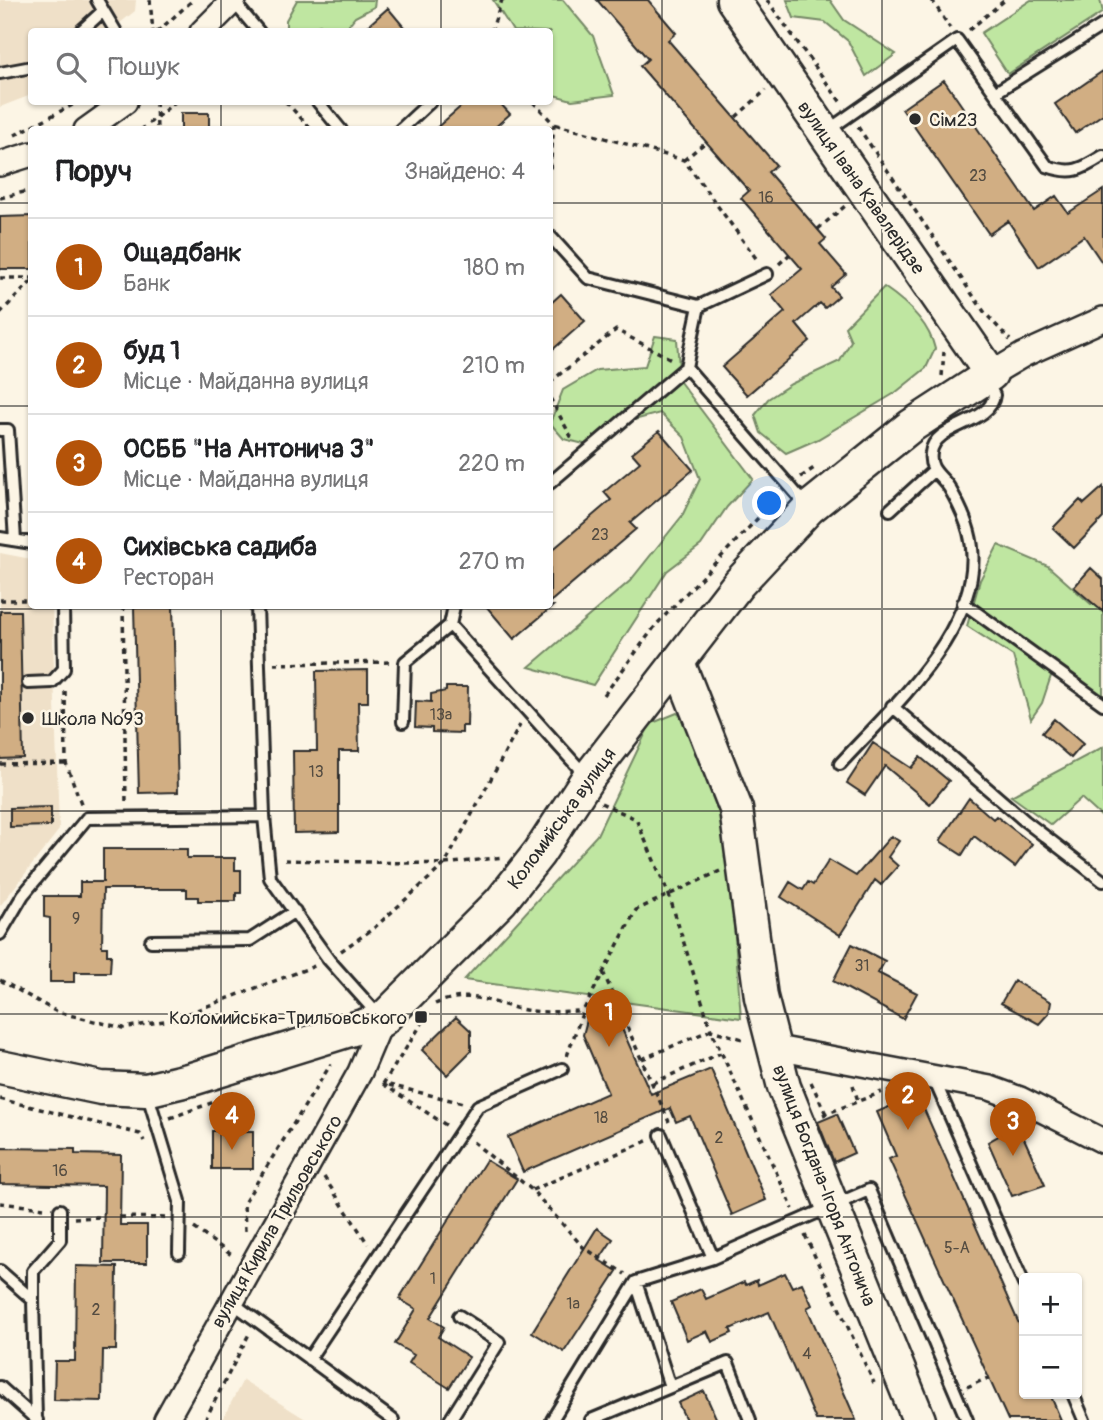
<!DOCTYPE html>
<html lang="uk">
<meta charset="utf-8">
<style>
:root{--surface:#fff;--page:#f2f2f2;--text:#202124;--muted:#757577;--line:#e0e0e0;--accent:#b45309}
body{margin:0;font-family:Pangolin,sans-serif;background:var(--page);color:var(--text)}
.controls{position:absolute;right:21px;bottom:21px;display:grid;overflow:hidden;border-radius:7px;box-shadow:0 2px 5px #0004}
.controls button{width:63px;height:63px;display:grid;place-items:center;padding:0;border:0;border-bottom:2px solid var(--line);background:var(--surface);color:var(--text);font:35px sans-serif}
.you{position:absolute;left:770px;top:504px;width:24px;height:24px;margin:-18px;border:5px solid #fff;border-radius:50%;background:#1a73e8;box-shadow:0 0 0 10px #1a73e833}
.badge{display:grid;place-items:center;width:46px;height:46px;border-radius:50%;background:var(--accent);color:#fff;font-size:23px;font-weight:700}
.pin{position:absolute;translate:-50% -58px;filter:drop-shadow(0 2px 4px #0008)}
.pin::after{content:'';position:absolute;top:37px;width:24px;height:21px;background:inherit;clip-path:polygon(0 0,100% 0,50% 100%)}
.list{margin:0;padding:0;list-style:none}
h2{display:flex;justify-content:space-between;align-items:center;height:91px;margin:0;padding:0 28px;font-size:30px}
h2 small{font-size:23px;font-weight:400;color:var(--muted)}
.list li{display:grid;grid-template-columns:46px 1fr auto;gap:21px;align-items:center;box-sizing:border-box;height:98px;padding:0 28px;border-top:2px solid var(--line)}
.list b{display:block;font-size:26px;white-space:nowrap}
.list p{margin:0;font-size:23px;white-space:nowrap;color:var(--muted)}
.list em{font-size:23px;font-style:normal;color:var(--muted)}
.icon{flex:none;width:38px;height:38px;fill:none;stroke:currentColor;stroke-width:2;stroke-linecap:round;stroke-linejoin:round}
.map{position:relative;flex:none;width:1103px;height:1420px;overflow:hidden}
.search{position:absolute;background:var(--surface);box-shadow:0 2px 5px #0004;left:28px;top:28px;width:525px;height:77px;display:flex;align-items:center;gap:18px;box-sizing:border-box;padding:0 24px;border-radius:7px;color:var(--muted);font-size:26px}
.panel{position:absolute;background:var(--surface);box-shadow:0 2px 5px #0004;left:28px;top:126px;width:525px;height:483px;border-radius:7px}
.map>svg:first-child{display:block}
.built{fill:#efe0c8}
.green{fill:#bfe6a1;stroke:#758866;stroke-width:2}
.building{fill:#d1ae83;stroke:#2b2b2b;stroke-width:2}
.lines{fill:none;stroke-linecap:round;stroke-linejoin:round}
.lane-casing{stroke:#2b2b2b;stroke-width:16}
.street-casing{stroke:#2b2b2b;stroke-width:28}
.secondary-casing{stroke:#2b2b2b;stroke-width:37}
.path{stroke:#2b2b2b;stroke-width:3.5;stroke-dasharray:5 5;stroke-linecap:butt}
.lane{stroke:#fcf5e5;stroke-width:10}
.street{stroke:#fcf5e5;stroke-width:23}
.secondary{stroke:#fcf5e5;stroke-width:32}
.grid{fill:none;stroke:#2b2b2b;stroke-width:2;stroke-opacity:0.55}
.poi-dot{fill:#2b2b2b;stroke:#fcf5e5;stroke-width:2.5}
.labels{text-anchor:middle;stroke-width:5;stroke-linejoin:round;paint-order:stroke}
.number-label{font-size:16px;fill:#544c41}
.poi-label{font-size:19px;fill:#2b2b2b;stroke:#fcf5e5;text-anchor:start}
.street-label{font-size:19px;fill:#2b2b2b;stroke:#fcf5e5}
</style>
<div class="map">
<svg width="1103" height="1420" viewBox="0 0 1103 1420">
<rect width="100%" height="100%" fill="#fcf5e5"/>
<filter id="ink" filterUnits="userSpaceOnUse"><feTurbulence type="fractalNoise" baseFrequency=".0143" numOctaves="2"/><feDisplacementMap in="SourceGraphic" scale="14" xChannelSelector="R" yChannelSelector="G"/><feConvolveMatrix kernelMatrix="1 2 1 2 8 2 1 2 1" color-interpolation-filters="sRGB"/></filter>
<g filter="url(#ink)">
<path class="built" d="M0 0H136L135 11 110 31 32 32 31 95 0 107Z
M0 553 31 559 32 606H52L59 830 0 906Z
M243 1380 307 1420H222Z"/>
<path class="green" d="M297 0H375L374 7 355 17 344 31H326L320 25 302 31H286V20Z
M493 0H563L593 36 614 95 572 100 550 94V32L513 31Z
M787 0H830L844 20 896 54 866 76 848 41 825 22 794 18Z
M1031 0H1100L1103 12 1008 74 981 33Z
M884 287C906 302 929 323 935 349L926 368 895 393 818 439 786 453 761 433 755 415 768 399 791 384 840 361 851 341 845 327Z
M655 336 677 339 680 382 753 479 727 507 701 545 667 571 593 685 529 667 630 581 682 516 700 479 684 437 660 413 634 420 596 447 564 439 550 423 563 390 597 370 645 366Z
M998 545 1048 566 1091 604 1103 606V709V704L1083 681 1053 670 1042 703 1031 719 1013 656 967 626 980 580Z
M677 713 695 727 726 816 741 1018 464 980 597 835 650 724Z
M1103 747V818L1081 798 1051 825 1011 796Z"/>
<path class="building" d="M597 0H648L676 33 668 40 776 165 768 172 826 239 820 244 846 274 831 287 839 296 825 308 820 303 796 324 810 341 747 395 722 367 785 312 771 295 802 269 741 198 749 191 640 66 648 59Z
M388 8 408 32H361Z
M1103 71V114L1075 133 1055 104Z
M944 80 1034 211 1056 196 1068 213 1103 190V264L1084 236 1039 267 1008 221 989 234 902 109Z
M466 102H499L510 114 492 130H434Z
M181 113H209V130H181Z
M32 216V269H0V217Z
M561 294 585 321 550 352V304Z
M659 431 693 470 630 523 636 529 550 602V552L611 500 604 492 640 462 632 453Z
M1103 487V518L1074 548 1053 528 1080 500 1084 504Z
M1091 568 1103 579V612L1074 587Z
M173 606 178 792 139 793 134 607Z
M486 606H553L514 639Z
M0 611H20L23 758 0 759Z
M368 670V702H358L359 751H339V832L294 833 293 751H317L316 671Z
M446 687H468L467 726H462V733L432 732V728L415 727 416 701 431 702V694L446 691Z
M1054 719 1083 744 1071 758 1042 733Z
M873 743 911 768 920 757 949 781 930 804 885 766 865 795 847 783Z
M969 798 993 819 996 816 1032 844 1015 867 974 836 962 855 940 841Z
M51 807V826L10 827V808Z
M891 836 899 841 888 857 898 866 881 885 875 880 840 935 781 897 790 882 803 890 808 882 813 885 829 860 856 876Z
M103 849H187V858H235V870H241V893H236V901H198V897H187V889H103L102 947H107V955H111L110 972H74V982H50V918L44 917V896H80V882H103Z
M852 944 885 961 878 973 917 993 903 1019 833 981Z
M1014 981 1051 1002 1049 1013 1039 1024 1001 1003Z
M600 1012 608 1013 618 1020 651 1094 711 1069 766 1200 732 1215 690 1116 676 1122 670 1108 523 1172 508 1137 608 1093 583 1035 587 1020Z
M456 1017 471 1031V1051L447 1075 422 1050Z
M907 1099 923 1107 1024 1335V1394H1050L1061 1420H1008L889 1159 896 1156 877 1112Z
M837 1114 854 1153 834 1162 818 1122Z
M1018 1125 1045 1185 1012 1196 988 1142Z
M212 1131H253V1169H212Z
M0 1148 75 1149V1154L121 1155 120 1225H147V1263H103L104 1186 0 1184Z
M486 1160 517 1179 430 1318 444 1327 438 1337 469 1357 449 1388 409 1363 414 1355 395 1344 416 1309 399 1299Z
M597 1228 613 1239 599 1260 617 1271 564 1352 532 1332Z
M76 1266 117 1267 116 1350H103L102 1401 54 1400 55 1361H75Z
M785 1273 792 1287 802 1283 812 1305 807 1308 856 1420H816L769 1312 730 1329 732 1333 712 1342 707 1331 687 1340 671 1302 701 1289 706 1299 744 1282 746 1285 757 1280 758 1285Z
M704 1391 717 1420H686L678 1403Z"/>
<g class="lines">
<defs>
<path id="lane" d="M97 0 116 32
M233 1 259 32
M80 32 103 11
M0 73 32 67
M996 92 1103 25
M318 102 341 130
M400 130 430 102
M827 131 957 40 1047 166C1072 175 1081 170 1103 156
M550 236 588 278 699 306 686 367 807 506
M699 306 767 274
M0 430H8L15 540
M550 483 686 367
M890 510 934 470
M0 538 32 543
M963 603 1103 704
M257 606 264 816 270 878 329 960 379 1016
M454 606 450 625 586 776
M28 683 52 682 64 669 63 606
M892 706 1025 821 1103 881
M403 722 405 662 450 625
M840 764C892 707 993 619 969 532 965 517 958 503 950 489 943 476 928 471 931 453 934 423 991 425 994 395L986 381
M0 934 23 895 87 818 264 816
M151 941 250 940 295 911
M933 1077 1024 1284
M147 1092 180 1201 179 1253
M661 1135 713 1258
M0 1271 33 1300 36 1419
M636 1282 670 1387
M33 1300V1271L60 1240V1210
M230 1301 393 1420
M309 1359 478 1106 562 1069
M0 1387 37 1420
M1073 1394 1084 1420
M450 1420 499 1342 459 1316
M552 1420 636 1282 713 1258 869 1190 967 1420
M591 1420 728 1363 750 1420"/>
<path id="street" d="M202 32 234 0
M86 130 125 102
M0 164 32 154
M991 374 1023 355 1103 319
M771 1047 990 1088 1020 1099 1103 1141
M166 1420 360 1072 382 1020"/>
<path id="secondary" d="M678 662 736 809 761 997 784 1087 919 1420
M0 1067 101 1088 146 1090 192 1079 382 1020 501 901 539 853 588 778 739 583 809 508 911 426 991 374 733 0"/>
</defs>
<use href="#lane" class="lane-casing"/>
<use href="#street" class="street-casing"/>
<use href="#secondary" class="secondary-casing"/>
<path class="path" d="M150 0 153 32
M767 0 842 104
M932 0 950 28
M969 30 1005 0
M157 32 193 0
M491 32 502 0
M156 102 157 130
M286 102 312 130
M533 102 554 124 550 170
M736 117 766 90
M858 127 985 313 1010 340
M141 130 175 102
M548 130 554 124 684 160 758 261
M15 135 78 102
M684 160 707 141
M0 198 32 190
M818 229 845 206
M779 264 790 254
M0 278H32
M0 313 32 281
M942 376 944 352
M550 382 616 330 673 360
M550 398 574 442
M801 477 814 468
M0 600H32
M123 606 126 803
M274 664 392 662
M65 691 66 763 82 806
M604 695 656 625 779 496
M0 764 66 763
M601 803 636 819 669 895 711 1030 746 1040
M285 860 445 864 504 857
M341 951 374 928 445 864 520 725
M603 972 669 1122
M0 980 57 1012 123 1028 170 1020 317 965
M435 1004C473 987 497 1007 532 1011 548 1013 566 1011 582 1011
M567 1056 583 1011 636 910 720 871
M642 1059 711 1030 793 1209
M811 1082 826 1114
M653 1083 721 1053
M383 1084 430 1011
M383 1084 449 1127
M389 1085 463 1103
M853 1085 858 1101
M888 1089 893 1101
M0 1099 140 1134 144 1141
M823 1115 882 1092
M170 1118 222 1099
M473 1142 532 1190 583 1247 625 1274
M324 1177 368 1244
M532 1190 649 1140
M0 1203 44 1208
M120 1217 167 1218
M74 1218 104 1217
M194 1228 233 1256
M245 1231 244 1203 331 1064
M805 1235 874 1383
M967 1387 990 1377
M205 1420 249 1334"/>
<use href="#lane" class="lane"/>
<use href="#street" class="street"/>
<use href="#secondary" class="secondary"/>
</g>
</g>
<path class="grid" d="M221 0V32M441 0V32M662 0V1420M882 0V1420M221 102V130M441 102V130M0 203H32M550 203H1103M0 406H32M550 406H1103M221 606V1420M441 606V1420M0 609H1103M0 811H1103M0 1014H1103M0 1217H1103"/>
<g class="poi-dot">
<circle cx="915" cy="119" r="7"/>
<circle cx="28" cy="718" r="7"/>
<rect x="414" y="1010" width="14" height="14" rx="3.5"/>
</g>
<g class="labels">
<g class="number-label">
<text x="978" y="181">23</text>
<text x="766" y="203">16</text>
<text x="600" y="540">23</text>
<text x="441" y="720">13а</text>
<text x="316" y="777">13</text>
<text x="76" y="924">9</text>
<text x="862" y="971">31</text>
<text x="601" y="1123">18</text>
<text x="719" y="1143">2</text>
<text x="60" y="1176">16</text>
<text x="957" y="1253">5-А</text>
<text x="433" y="1284">1</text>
<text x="573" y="1309">1а</text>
<text x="96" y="1315">2</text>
<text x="807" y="1359">4</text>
</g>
<g class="poi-label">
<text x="929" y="126">Сім23</text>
<text x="42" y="725">Школа №93</text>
<text x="407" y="1024" text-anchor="end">Коломийська-Трильовського</text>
</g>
<g class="street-label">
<text transform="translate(862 187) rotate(55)" y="7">вулиця Івана Кавалерідзе</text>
<text transform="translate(561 818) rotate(-54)" y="7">Коломийська вулиця</text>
<text transform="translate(825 1185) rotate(69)" y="7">вулиця Богдана-Ігоря Антонича</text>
<text transform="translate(276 1221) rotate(-60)" y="7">вулиця Кирила Трильовського</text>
</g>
</g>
</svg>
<div class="controls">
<button>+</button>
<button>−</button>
</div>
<div class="you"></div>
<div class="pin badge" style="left:609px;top:1047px">1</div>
<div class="pin badge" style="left:908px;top:1130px">2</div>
<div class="pin badge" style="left:1013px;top:1156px">3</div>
<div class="pin badge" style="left:232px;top:1150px">4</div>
<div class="search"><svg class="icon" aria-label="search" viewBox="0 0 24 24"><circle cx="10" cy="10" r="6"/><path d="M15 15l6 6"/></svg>Пошук</div>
<section class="panel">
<h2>Поруч<small>Знайдено: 4</small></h2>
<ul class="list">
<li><span class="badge">1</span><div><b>Ощадбанк</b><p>Банк</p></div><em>180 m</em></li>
<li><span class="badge">2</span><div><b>буд 1</b><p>Місце · Майданна вулиця</p></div><em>210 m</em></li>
<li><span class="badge">3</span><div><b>ОСББ &quot;На Антонича 3&quot;</b><p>Місце · Майданна вулиця</p></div><em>220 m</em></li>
<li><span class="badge">4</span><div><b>Сихівська садиба</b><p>Ресторан</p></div><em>270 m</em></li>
</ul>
</section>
</div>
